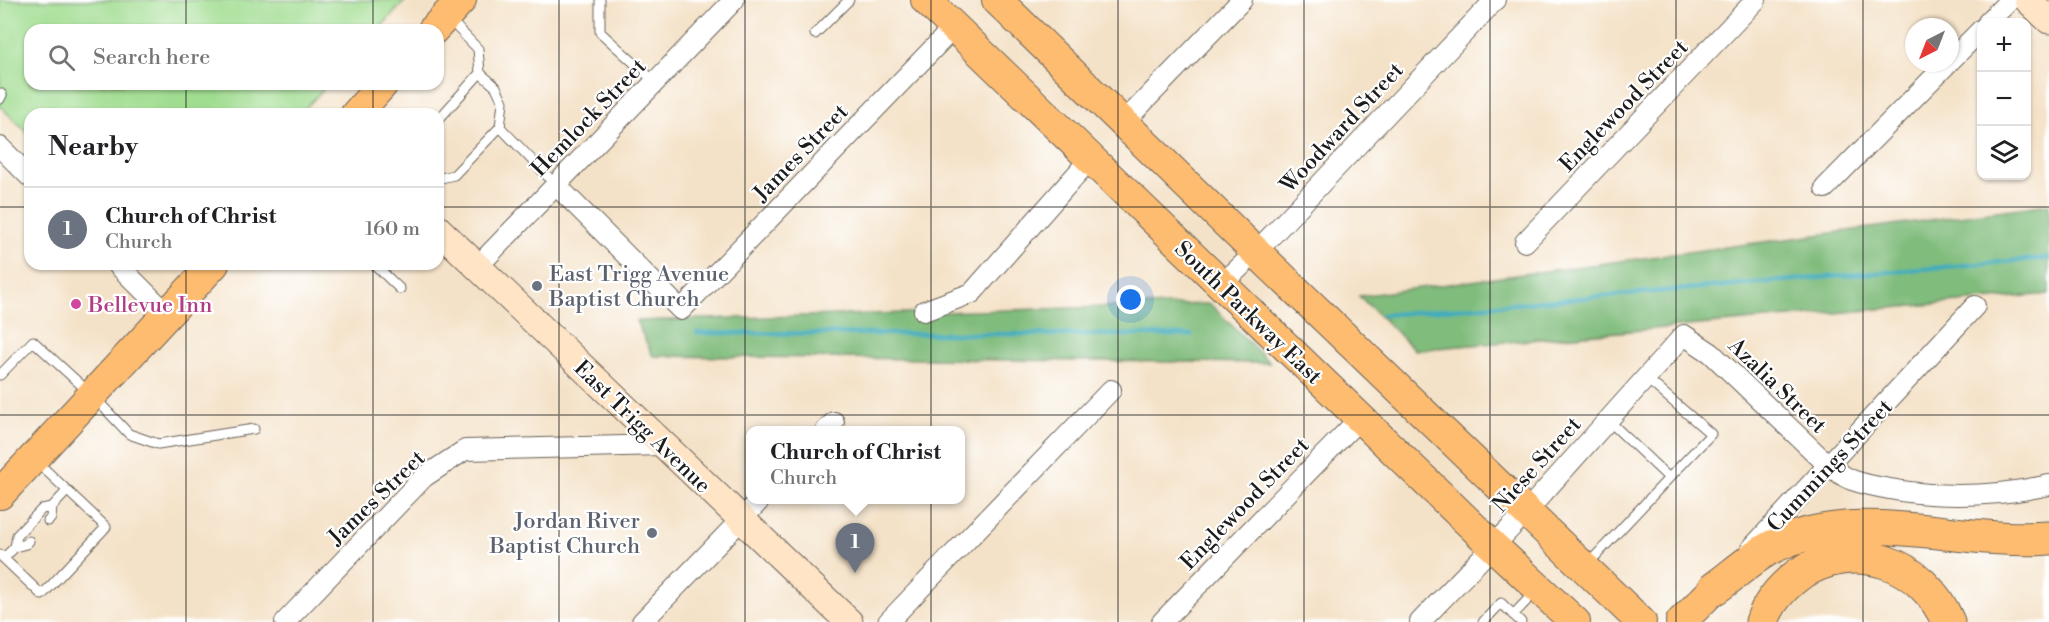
<!DOCTYPE html>
<meta charset="utf-8">
<style>
:root{--surface:#fff;--page:#f2f2f2;--text:#202124;--muted:#757577;--line:#e0e0e0;--accent:#b5179e}
body{margin:0;font-family:"Libre Bodoni",serif;background:var(--page);color:var(--text)}
.controls{position:absolute;right:18px;top:18px;display:grid;overflow:hidden;border-radius:12px;box-shadow:0 2px 4px #0004}
.controls button{width:54px;height:54px;display:grid;place-items:center;padding:0;border:0;border-bottom:2px solid var(--line);background:var(--surface);color:var(--text);font:30px sans-serif}
.compass{position:absolute;left:1905px;top:18px;width:54px;height:54px;border-radius:50%;background:var(--surface);box-shadow:0 2px 4px #0004;rotate:222deg}
.you{position:absolute;left:1131px;top:300px;width:21px;height:21px;margin:-15px;border:4px solid #fff;border-radius:50%;background:#1a73e8;box-shadow:0 0 0 9px #1a73e833}
.badge{display:grid;place-items:center;width:39px;height:39px;border-radius:50%;background:var(--accent);color:#fff;font-size:20px;font-weight:700}
.pin{position:absolute;translate:-50% -50px;filter:drop-shadow(0 2px 3px #0008)}
.pin::after{content:'';position:absolute;top:32px;width:21px;height:18px;background:inherit;clip-path:polygon(0 0,100% 0,50% 100%)}
.popup{position:absolute;left:746px;top:426px;width:219px;height:78px;box-sizing:border-box;display:grid;place-content:center;border-radius:12px;background:var(--surface);filter:drop-shadow(0 2px 4px #0005);font-size:20px;white-space:nowrap;color:var(--muted)}
.popup b{font-size:22px;color:var(--text)}
.popup::after{content:'';position:absolute;left:50%;top:100%;margin-left:-12px;border:12px solid transparent;border-top-color:var(--surface)}
.list{margin:0;padding:0;list-style:none}
h2{display:flex;justify-content:space-between;align-items:center;height:78px;margin:0;padding:0 24px;font-size:26px}
h2 small{font-size:20px;font-weight:400;color:var(--muted)}
.list li{display:grid;grid-template-columns:39px 1fr auto;gap:18px;align-items:center;box-sizing:border-box;height:84px;padding:0 24px;border-top:2px solid var(--line)}
.list b{display:block;font-size:22px;white-space:nowrap}
.list p{margin:0;font-size:20px;white-space:nowrap;color:var(--muted)}
.list em{font-size:20px;font-style:normal;color:var(--muted)}
.icon{flex:none;width:33px;height:33px;fill:none;stroke:currentColor;stroke-width:2;stroke-linecap:round;stroke-linejoin:round}
.map{position:relative;flex:none;width:2049px;height:622px;overflow:hidden}
.search{position:absolute;background:var(--surface);box-shadow:0 2px 4px #0004;left:24px;top:24px;width:420px;height:66px;display:flex;align-items:center;gap:15px;box-sizing:border-box;padding:0 21px;border-radius:18px;color:var(--muted);font-size:22px}
.panel{position:absolute;background:var(--surface);box-shadow:0 2px 4px #0004;left:24px;top:108px;width:420px;height:162px;border-radius:18px}
.map>svg:first-child{display:block}
.green{fill:#a1dd91;stroke:#5e7c56;stroke-width:1.5}
.forest{fill:#80bc7b;stroke:#4e6c4c;stroke-width:1.5}
.lines{fill:none;stroke-linecap:round;stroke-linejoin:round}
.stream{stroke:#3facbd;stroke-width:4.5}
.lane-casing{stroke:#686158;stroke-width:11}
.street-casing{stroke:#686158;stroke-width:22}
.secondary-casing{stroke:#686158;stroke-width:29}
.primary-casing{stroke:#686158;stroke-width:32}
.highway-casing{stroke:#686158;stroke-width:35}
.lane{stroke:#fff;stroke-width:9}
.street{stroke:#fff;stroke-width:20}
.secondary{stroke:#ffe4c6;stroke-width:27}
.primary{stroke:#febc70;stroke-width:30}
.highway{stroke:#febc70;stroke-width:33}
.grid{fill:none;stroke:#1c1c1c;stroke-width:1.5;stroke-opacity:0.55}
.worship-dot{fill:#6b7280;stroke:#fff;stroke-width:2}
.hotel-dot{fill:#d1479c;stroke:#fff;stroke-width:2}
.labels{text-anchor:middle;stroke-width:4.5;stroke-linejoin:round;paint-order:stroke}
.street-label{font-size:22px;fill:#1c1c1c;stroke:#fff}
.worship-label{font-size:22px;fill:#5b616d;stroke:#fff;text-anchor:start}
.hotel-label{font-size:22px;fill:#b23c85;stroke:#fff;text-anchor:start}
</style>
<div class="map">
<svg width="2049" height="622" viewBox="0 0 2049 622">
<rect width="100%" height="100%" fill="#fff"/>
<filter id="ink" filterUnits="userSpaceOnUse"><feTurbulence type="fractalNoise" baseFrequency=".0167" numOctaves="2"/><feDisplacementMap in="SourceGraphic" scale="12" xChannelSelector="R" yChannelSelector="G"/><feConvolveMatrix kernelMatrix="1 2 1 2 8 2 1 2 1" color-interpolation-filters="sRGB"/></filter>
<filter id="wash" filterUnits="userSpaceOnUse"><feTurbulence type="fractalNoise" baseFrequency=".008" numOctaves="4" result="noise"/><feDisplacementMap in="SourceGraphic" scale="24" xChannelSelector="R" yChannelSelector="G"/><feGaussianBlur stdDeviation="1.35" result="paint"/><feColorMatrix in="noise" values="0 0 0 0 0 0 0 0 0 0 0 0 0 0 0 0 0 1.4 0 .05"/><feComposite in="paint" operator="in"/></filter>
<g filter="url(#wash)">
<rect width="100%" height="100%" fill="#f4e2c8"/>
<path class="green" d="M0 0H406L378 30H30V84H328L300 114H30V135L0 106Z"/>
<path class="forest" d="M2049 204V294L1415 350 1359 296Z
M1210 304 1270 363 653 356 636 321Z"/>
<g class="lines">
<path class="stream" d="M1383 315 2049 258
M697 333 1191 335"/>
</g>
</g>
<g filter="url(#ink)">
<g class="lines">
<defs>
<path id="lane" d="M600 0V32L655 82
M450 20 478 49 480 73
M815 34 849 0
M0 93 2 95 0 99
M438 120 480 73 496 87 503 102 500 127 556 185
M438 176 441 178 454 175 500 127
M319 264H320
M374 264 400 289
M0 375 33 341 92 395 129 434 158 444 254 429
M1646 378 1711 434 1669 478
M48 521 51 518 52 507
M15 547 26 544 29 541
M0 555 42 595 106 527 36 461
M4 558 15 547 17 535 42 509 52 507 67 491
M1588 564 1669 478 1608 420
M1513 615 1536 591
M1483 622 1501 603 1521 622"/>
<path id="street" d="M1988 22 2010 0
M1950 61 1982 29
M1124 122 1242 0
M0 147 30 177
M556 185 681 310 954 27
M1825 188 1948 63
M1525 242 1756 0
M117 264 167 314
M477 267 734 0
M1221 285 1256 252 1495 0
M924 311 972 293 1090 159
M826 430 834 422
M1751 549 1975 306
M285 622 424 477 465 450 664 445
M642 622 760 500
M888 622 1111 390
M1162 622 1360 418
M1420 622 1526 512 1684 335 1711 353 1828 465C1835 470 1843 477 1852 480 1868 486 1885 488 1901 491 1952 498 1999 496 2049 485"/>
<path id="secondary" d="M2028 0 2049 20
M438 229 849 622"/>
<path id="primary" d="M926 0 1494 547 1575 622
M997 0 1256 252 1641 622
M433 30 461 0
M356 114 383 84
M0 494 214 264
M1681 622 1715 588"/>
<path id="highway" d="M1715 588C1732 576 1756 554 1774 546 1861 505 1958 545 2049 538
M1762 622C1768 603 1782 587 1798 575 1854 537 1923 562 1948 622"/>
</defs>
<use href="#lane" class="lane-casing"/>
<use href="#street" class="street-casing"/>
<use href="#secondary" class="secondary-casing"/>
<use href="#primary" class="primary-casing"/>
<use href="#highway" class="highway-casing"/>
<use href="#lane" class="lane"/>
<use href="#street" class="street"/>
<use href="#secondary" class="secondary"/>
<use href="#primary" class="primary"/>
<use href="#highway" class="highway"/>
</g>
</g>
<path class="grid" d="M186 0V30M373 0V30M559 0V622M745 0V622M931 0V622M1118 0V622M1304 0V622M1490 0V622M1676 0V622M1863 0V622M186 84V114M373 84V114M0 207H30M438 207H2049M186 264V622M373 264V622M0 415H2049"/>
<g class="worship-dot">
<circle cx="537" cy="286" r="6"/>
<circle cx="652" cy="533" r="6"/>
</g>
<circle class="hotel-dot" cx="76" cy="304" r="6"/>
<g class="labels">
<g class="street-label">
<text transform="translate(1623 105) rotate(-46)" y="8">Englewood Street</text>
<text transform="translate(588 117) rotate(-46)" y="8">Hemlock Street</text>
<text transform="translate(1341 127) rotate(-47)" y="8">Woodward Street</text>
<text transform="translate(800 152) rotate(-46)" y="8">James Street</text>
<text transform="translate(1249 312) rotate(44)" y="8">South Parkway East</text>
<text transform="translate(1778 385) rotate(44)" y="8">Azalia Street</text>
<text transform="translate(643 426) rotate(44)" y="8">East Trigg Avenue</text>
<text transform="translate(1536 464) rotate(-48)" y="8">Niese Street</text>
<text transform="translate(1829 465) rotate(-47)" y="8">Cummings Street</text>
<text transform="translate(376 497) rotate(-44)" y="8">James Street</text>
<text transform="translate(1244 503) rotate(-46)" y="8">Englewood Street</text>
</g>
<g class="worship-label">
<text x="549" y="281">East Trigg Avenue<tspan x="549" dy="25">Baptist Church</tspan></text>
<text x="640" y="528" text-anchor="end">Jordan River<tspan x="640" dy="25">Baptist Church</tspan></text>
</g>
<g class="hotel-label">
<text x="88" y="312">Bellevue Inn</text>
</g>
</g>
</svg>
<div class="controls">
<button>+</button>
<button>−</button>
<button><svg class="icon" aria-label="layers" viewBox="0 0 24 24"><path d="M12 4l9 5-9 5-9-5zM3 14l9 5 9-5"/></svg></button>
</div>
<svg class="compass" viewBox="-18 -18 36 36"><path d="M0-13l5 13h-10z" fill="#e53935"/><path d="M0 13l5-13h-10z" fill="#757577"/></svg>
<div class="you"></div>
<div class="pin badge" style="left:855px;top:573px;background:#6b7280">1</div>
<div class="popup"><b>Church of Christ</b>Church</div>
<div class="search"><svg class="icon" aria-label="search" viewBox="0 0 24 24"><circle cx="10" cy="10" r="6"/><path d="M15 15l6 6"/></svg>Search here</div>
<section class="panel">
<h2>Nearby<small></small></h2>
<ul class="list">
<li><span class="badge" style="background:#6b7280">1</span><div><b>Church of Christ</b><p>Church</p></div><em>160 m</em></li>
</ul>
</section>
</div>
